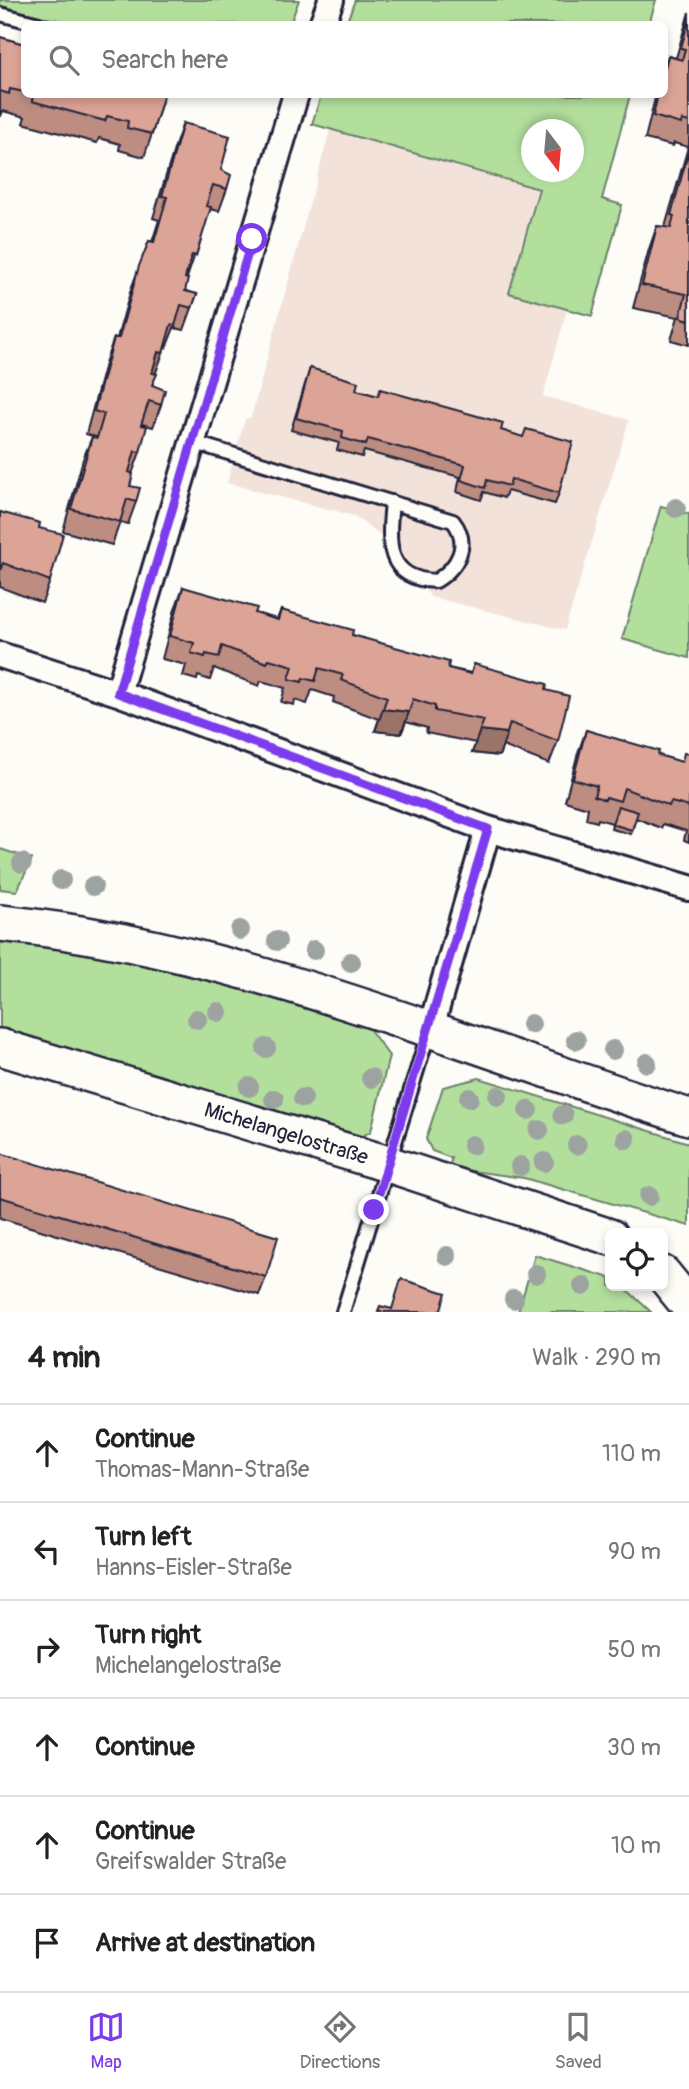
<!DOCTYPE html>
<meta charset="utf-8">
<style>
:root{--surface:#fff;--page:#f6f6f6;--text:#222;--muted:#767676;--line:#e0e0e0;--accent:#7c3aed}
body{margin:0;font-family:Pangolin,sans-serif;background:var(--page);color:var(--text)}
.controls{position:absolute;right:21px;bottom:21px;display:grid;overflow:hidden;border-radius:10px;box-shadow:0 4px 10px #0003}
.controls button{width:63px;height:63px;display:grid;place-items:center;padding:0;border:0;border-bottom:2px solid var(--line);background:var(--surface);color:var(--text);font:35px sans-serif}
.compass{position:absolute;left:521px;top:119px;width:63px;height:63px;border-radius:50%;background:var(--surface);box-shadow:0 4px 10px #0003;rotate:164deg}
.stop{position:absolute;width:21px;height:21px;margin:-16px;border:5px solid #7c3aed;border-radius:50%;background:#fff}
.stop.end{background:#7c3aed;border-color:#fff;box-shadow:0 2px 7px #0008}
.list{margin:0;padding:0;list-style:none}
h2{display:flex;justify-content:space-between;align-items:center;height:91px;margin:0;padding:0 28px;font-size:30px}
h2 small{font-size:23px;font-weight:400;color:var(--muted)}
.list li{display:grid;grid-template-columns:46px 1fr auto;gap:21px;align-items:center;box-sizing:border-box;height:98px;padding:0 28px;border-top:2px solid var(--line)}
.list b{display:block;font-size:26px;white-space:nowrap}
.list p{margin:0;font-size:23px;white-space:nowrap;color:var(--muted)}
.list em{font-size:23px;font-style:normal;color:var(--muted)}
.icon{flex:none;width:38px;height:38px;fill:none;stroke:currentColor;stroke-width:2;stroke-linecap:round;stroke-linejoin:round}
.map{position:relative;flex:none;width:689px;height:1312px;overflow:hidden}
.search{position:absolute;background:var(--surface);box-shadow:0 4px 10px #0003;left:21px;right:21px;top:21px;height:77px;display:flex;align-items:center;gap:18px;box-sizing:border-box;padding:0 24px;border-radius:10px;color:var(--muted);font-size:26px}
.sheet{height:679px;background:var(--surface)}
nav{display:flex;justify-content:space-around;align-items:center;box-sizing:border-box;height:98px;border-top:2px solid var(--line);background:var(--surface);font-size:19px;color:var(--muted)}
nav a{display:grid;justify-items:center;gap:4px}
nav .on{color:var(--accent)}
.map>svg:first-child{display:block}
.built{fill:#f3e2da}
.green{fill:#b3df9d;stroke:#6a806c;stroke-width:2;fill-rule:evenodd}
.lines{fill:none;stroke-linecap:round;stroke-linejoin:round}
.service-casing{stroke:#22223b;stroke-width:18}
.minor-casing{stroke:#22223b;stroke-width:30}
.secondary-casing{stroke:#22223b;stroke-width:40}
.service{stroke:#fdfcf7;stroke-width:12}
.minor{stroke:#fdfcf7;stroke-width:24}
.secondary{stroke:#fdfcf7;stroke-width:35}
.tree{fill:#9da3a0}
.wall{fill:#bd8d81;stroke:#22223b;stroke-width:2}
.shaded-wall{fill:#9a7369;stroke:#22223b;stroke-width:2}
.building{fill:#dca496;stroke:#22223b;stroke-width:2}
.route{stroke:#7c3aed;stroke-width:9}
.labels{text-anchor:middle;stroke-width:7;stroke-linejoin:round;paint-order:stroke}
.street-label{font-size:21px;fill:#22223b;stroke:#fdfcf7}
</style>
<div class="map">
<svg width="689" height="1312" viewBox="0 0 689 1312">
<rect width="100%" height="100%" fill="#fdfcf7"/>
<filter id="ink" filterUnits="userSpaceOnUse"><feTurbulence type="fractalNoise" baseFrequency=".0143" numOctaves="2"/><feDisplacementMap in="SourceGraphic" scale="14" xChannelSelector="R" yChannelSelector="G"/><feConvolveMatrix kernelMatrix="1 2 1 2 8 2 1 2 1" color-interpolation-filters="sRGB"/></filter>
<g filter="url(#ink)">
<path class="built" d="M330 130 539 190 509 293 567 310 543 396 629 420 565 630 431 597 385 539 355 516 227 483 245 419 251 417Z"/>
<path class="green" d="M0 0H299L290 24H76L4 9 0 7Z
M355 0H656L649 24H346Z
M321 95H630L602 199 622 205 592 316 509 293 539 189 312 124ZM532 130H574V172H532Z
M661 506 689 514V658L622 639Z
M0 849 32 859 17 891 0 889Z
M0 939 94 952 264 993 368 1027 389 1056 371 1131 356 1140 0 1034Z
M479 1078 689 1143V1226L524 1178 450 1168 451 1158 432 1151 426 1139 443 1087Z
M535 1255 610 1278V1286H623L651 1312H518Z"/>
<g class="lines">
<defs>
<path id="service" d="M0 14 39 24
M192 442 453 521C471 544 458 567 436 581 385 579 388 543 392 502
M343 1312 429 1031"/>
<path id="minor" d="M322 24 331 0
M0 655 118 693 488 829 689 888
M118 693 296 94
M430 1031 488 829"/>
<g id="secondary">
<path d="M0 923C238 947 463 1046 689 1117"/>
<path id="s1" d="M0 1047 388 1164 610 1237"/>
<path d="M663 1274 689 1306"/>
</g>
</defs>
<use href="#service" class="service-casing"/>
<use href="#minor" class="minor-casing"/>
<use href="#secondary" class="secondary-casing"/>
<use href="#service" class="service"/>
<use href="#minor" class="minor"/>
<use href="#secondary" class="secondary"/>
</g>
<g class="tree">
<circle cx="676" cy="508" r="10"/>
<circle cx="22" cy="863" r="10"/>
<circle cx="61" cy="880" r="10"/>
<circle cx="93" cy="886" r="10"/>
<circle cx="240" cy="930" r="10"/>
<circle cx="277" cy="941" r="10"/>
<circle cx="314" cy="950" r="10"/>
<circle cx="351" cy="962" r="10"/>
<circle cx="218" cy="1012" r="10"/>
<circle cx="197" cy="1019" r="10"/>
<circle cx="531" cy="1024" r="10"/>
<circle cx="576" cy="1040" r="10"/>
<circle cx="266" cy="1048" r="10"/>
<circle cx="613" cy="1050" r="10"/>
<circle cx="647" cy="1063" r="10"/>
<circle cx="371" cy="1078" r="10"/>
<circle cx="249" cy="1087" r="10"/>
<circle cx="498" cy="1096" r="10"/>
<circle cx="303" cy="1098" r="10"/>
<circle cx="469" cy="1098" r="10"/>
<circle cx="274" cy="1099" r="10"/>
<circle cx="528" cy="1110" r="10"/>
<circle cx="563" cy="1115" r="10"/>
<circle cx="539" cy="1130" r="10"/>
<circle cx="626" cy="1139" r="10"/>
<circle cx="472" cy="1145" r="10"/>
<circle cx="577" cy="1145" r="10"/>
<circle cx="544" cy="1162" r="10"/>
<circle cx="520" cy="1166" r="10"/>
<circle cx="649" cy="1196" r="10"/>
<circle cx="447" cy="1256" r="10"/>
<circle cx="536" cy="1274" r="10"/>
<circle cx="583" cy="1286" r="10"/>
<circle cx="514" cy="1299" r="10"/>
</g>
<path class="wall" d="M689 12V345L671 340 678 317 633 308 649 249 657 226 665 227 688 147 674 143 673 146 645 139 656 94H664V67L668 56 676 58Z
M0 37 24 44V94H164L152 134 144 157 119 150 120 144 99 138 97 143 23 123 25 117 3 111 1 116H0Z
M183 123 221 170 227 189 219 211 210 209 187 278 185 291 197 294 184 330 174 328 166 348H164L155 374 152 385 161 405 153 427 142 424 140 452 132 474 130 486 136 502 128 524 120 522 112 545 63 531 83 459 92 437 96 438V437L86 434 106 360 114 338H117L131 289 149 241 152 242 159 220 153 218 175 146Z
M310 368 356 390 501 430 559 493 555 504 507 491 504 498 484 492 481 500 457 492 460 477 364 451 362 457 337 450 339 443 291 430Z
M0 512 39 528 50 581 42 603 0 587Z
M183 587 255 613 277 619 281 610 448 668 471 673 474 664 546 690 558 741 549 764 503 746 499 756 472 753 476 743 426 733 427 728 406 722 401 734 375 731 379 719 333 702 334 697 312 690 307 704 295 700 294 705 281 702 285 688 261 681 259 686 214 668 210 680 198 676 197 680 183 676 186 665 162 659 175 609Z
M586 730 658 755 681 762 689 754V842L684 840 686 831 663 824 661 828 636 818 631 834 611 829 612 823 598 819 597 822 586 819 588 808 565 801 578 753Z
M0 1153 266 1277 259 1295 0 1218Z"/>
<path class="shaded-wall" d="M158 352 163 353 155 375H150Z
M383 709 409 712 401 734 375 731Z
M480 730 507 733 499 756 472 753Z"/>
<path class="building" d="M689 19V122L682 120 681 124 653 116 658 94H664V71L668 56 682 60 685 49 681 48Z
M0 37 24 44V92L10 89 9 94 0 91Z
M33 94H164L152 134 127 128 128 121 107 116 105 121 32 101Z
M183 123 230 136 221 170 231 175 227 189 213 185 206 206 211 207 196 256 192 255 185 278 188 279 185 291 197 294 192 308 181 305 175 326 171 325 163 353 158 352 152 373 157 374 152 385 165 390 161 405 149 401 141 425 147 426 140 452 135 451 129 472 133 474 130 486 140 488 136 502 127 499 120 522 71 509 92 437 97 438 104 414 94 411 114 338H119L139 266 149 241 154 242 167 197 162 196Z
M689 150V320L680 317 686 294 642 285 657 226 671 228 674 216 671 215Z
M310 368 358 382 356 390 378 396 380 389 503 423 501 430 523 437 526 429 573 442 559 493 511 479 509 486 487 480 485 488 461 480 465 465 368 439 366 445 342 438 343 431 296 418Z
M0 512 40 523 39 528 63 534 50 581 3 563 0 571Z
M183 587 257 608 255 613 278 620 281 610 353 630 352 635 449 662 448 668 471 674 474 664 547 684 546 690 569 696 558 741 510 723 507 733 480 730 484 720 435 711V706L413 699 409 712 383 709 387 697 341 680 343 675 319 668 315 681 303 678 302 682 289 679 293 666 269 659 267 663 222 646 219 657 206 654 205 657 191 653 194 643 170 636Z
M586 730 659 751 658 755 682 762 684 753 689 754V807L671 802 669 806 624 788 620 801 606 797 605 800 594 796 597 786 573 779Z
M618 806 638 812 632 830 612 824Z
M0 1153 278 1237 266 1277 0 1197Z
M401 1279 446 1293 440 1312H378L380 1306 392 1309Z"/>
</g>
<g class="lines" filter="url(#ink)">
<path class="route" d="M252 239 118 693 488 829 374 1210"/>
</g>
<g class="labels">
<g class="street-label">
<text dy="7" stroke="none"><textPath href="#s1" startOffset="299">Michelangelostraße</textPath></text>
</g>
</g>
</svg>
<div class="controls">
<button><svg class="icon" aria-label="locate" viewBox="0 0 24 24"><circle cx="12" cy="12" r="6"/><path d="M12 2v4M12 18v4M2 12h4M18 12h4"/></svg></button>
</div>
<svg class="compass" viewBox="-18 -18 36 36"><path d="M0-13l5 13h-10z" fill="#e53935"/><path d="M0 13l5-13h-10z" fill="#767676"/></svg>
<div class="stop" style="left:252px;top:239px"></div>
<div class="stop end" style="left:374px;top:1210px"></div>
<div class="search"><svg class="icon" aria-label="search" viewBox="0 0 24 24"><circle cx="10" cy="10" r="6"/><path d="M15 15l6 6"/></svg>Search here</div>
</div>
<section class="sheet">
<h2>4 min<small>Walk · 290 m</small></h2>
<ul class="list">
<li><svg class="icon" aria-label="ahead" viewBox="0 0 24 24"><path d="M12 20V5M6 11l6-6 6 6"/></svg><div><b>Continue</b><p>Thomas-Mann-Straße</p></div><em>110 m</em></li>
<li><svg class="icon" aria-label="left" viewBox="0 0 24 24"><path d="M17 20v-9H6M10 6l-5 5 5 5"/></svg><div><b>Turn left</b><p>Hanns-Eisler-Straße</p></div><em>90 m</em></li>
<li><svg class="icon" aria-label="right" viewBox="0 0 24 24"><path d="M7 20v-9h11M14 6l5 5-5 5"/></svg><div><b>Turn right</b><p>Michelangelostraße</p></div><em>50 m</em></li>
<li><svg class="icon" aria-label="ahead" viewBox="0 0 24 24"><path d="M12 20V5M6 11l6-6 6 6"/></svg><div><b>Continue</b></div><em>30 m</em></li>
<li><svg class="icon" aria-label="ahead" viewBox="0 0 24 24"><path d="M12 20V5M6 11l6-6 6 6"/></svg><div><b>Continue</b><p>Greifswalder Straße</p></div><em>10 m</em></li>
<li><svg class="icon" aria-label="arrive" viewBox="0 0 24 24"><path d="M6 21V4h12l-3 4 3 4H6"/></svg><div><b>Arrive at destination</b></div></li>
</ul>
</section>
<nav>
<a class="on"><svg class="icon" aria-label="map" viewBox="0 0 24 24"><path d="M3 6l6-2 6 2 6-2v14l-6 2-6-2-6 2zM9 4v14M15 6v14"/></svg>Map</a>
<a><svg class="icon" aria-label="directions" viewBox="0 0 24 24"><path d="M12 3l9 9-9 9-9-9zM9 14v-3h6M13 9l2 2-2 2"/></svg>Directions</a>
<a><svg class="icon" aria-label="saved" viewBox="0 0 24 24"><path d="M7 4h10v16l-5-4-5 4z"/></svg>Saved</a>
</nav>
